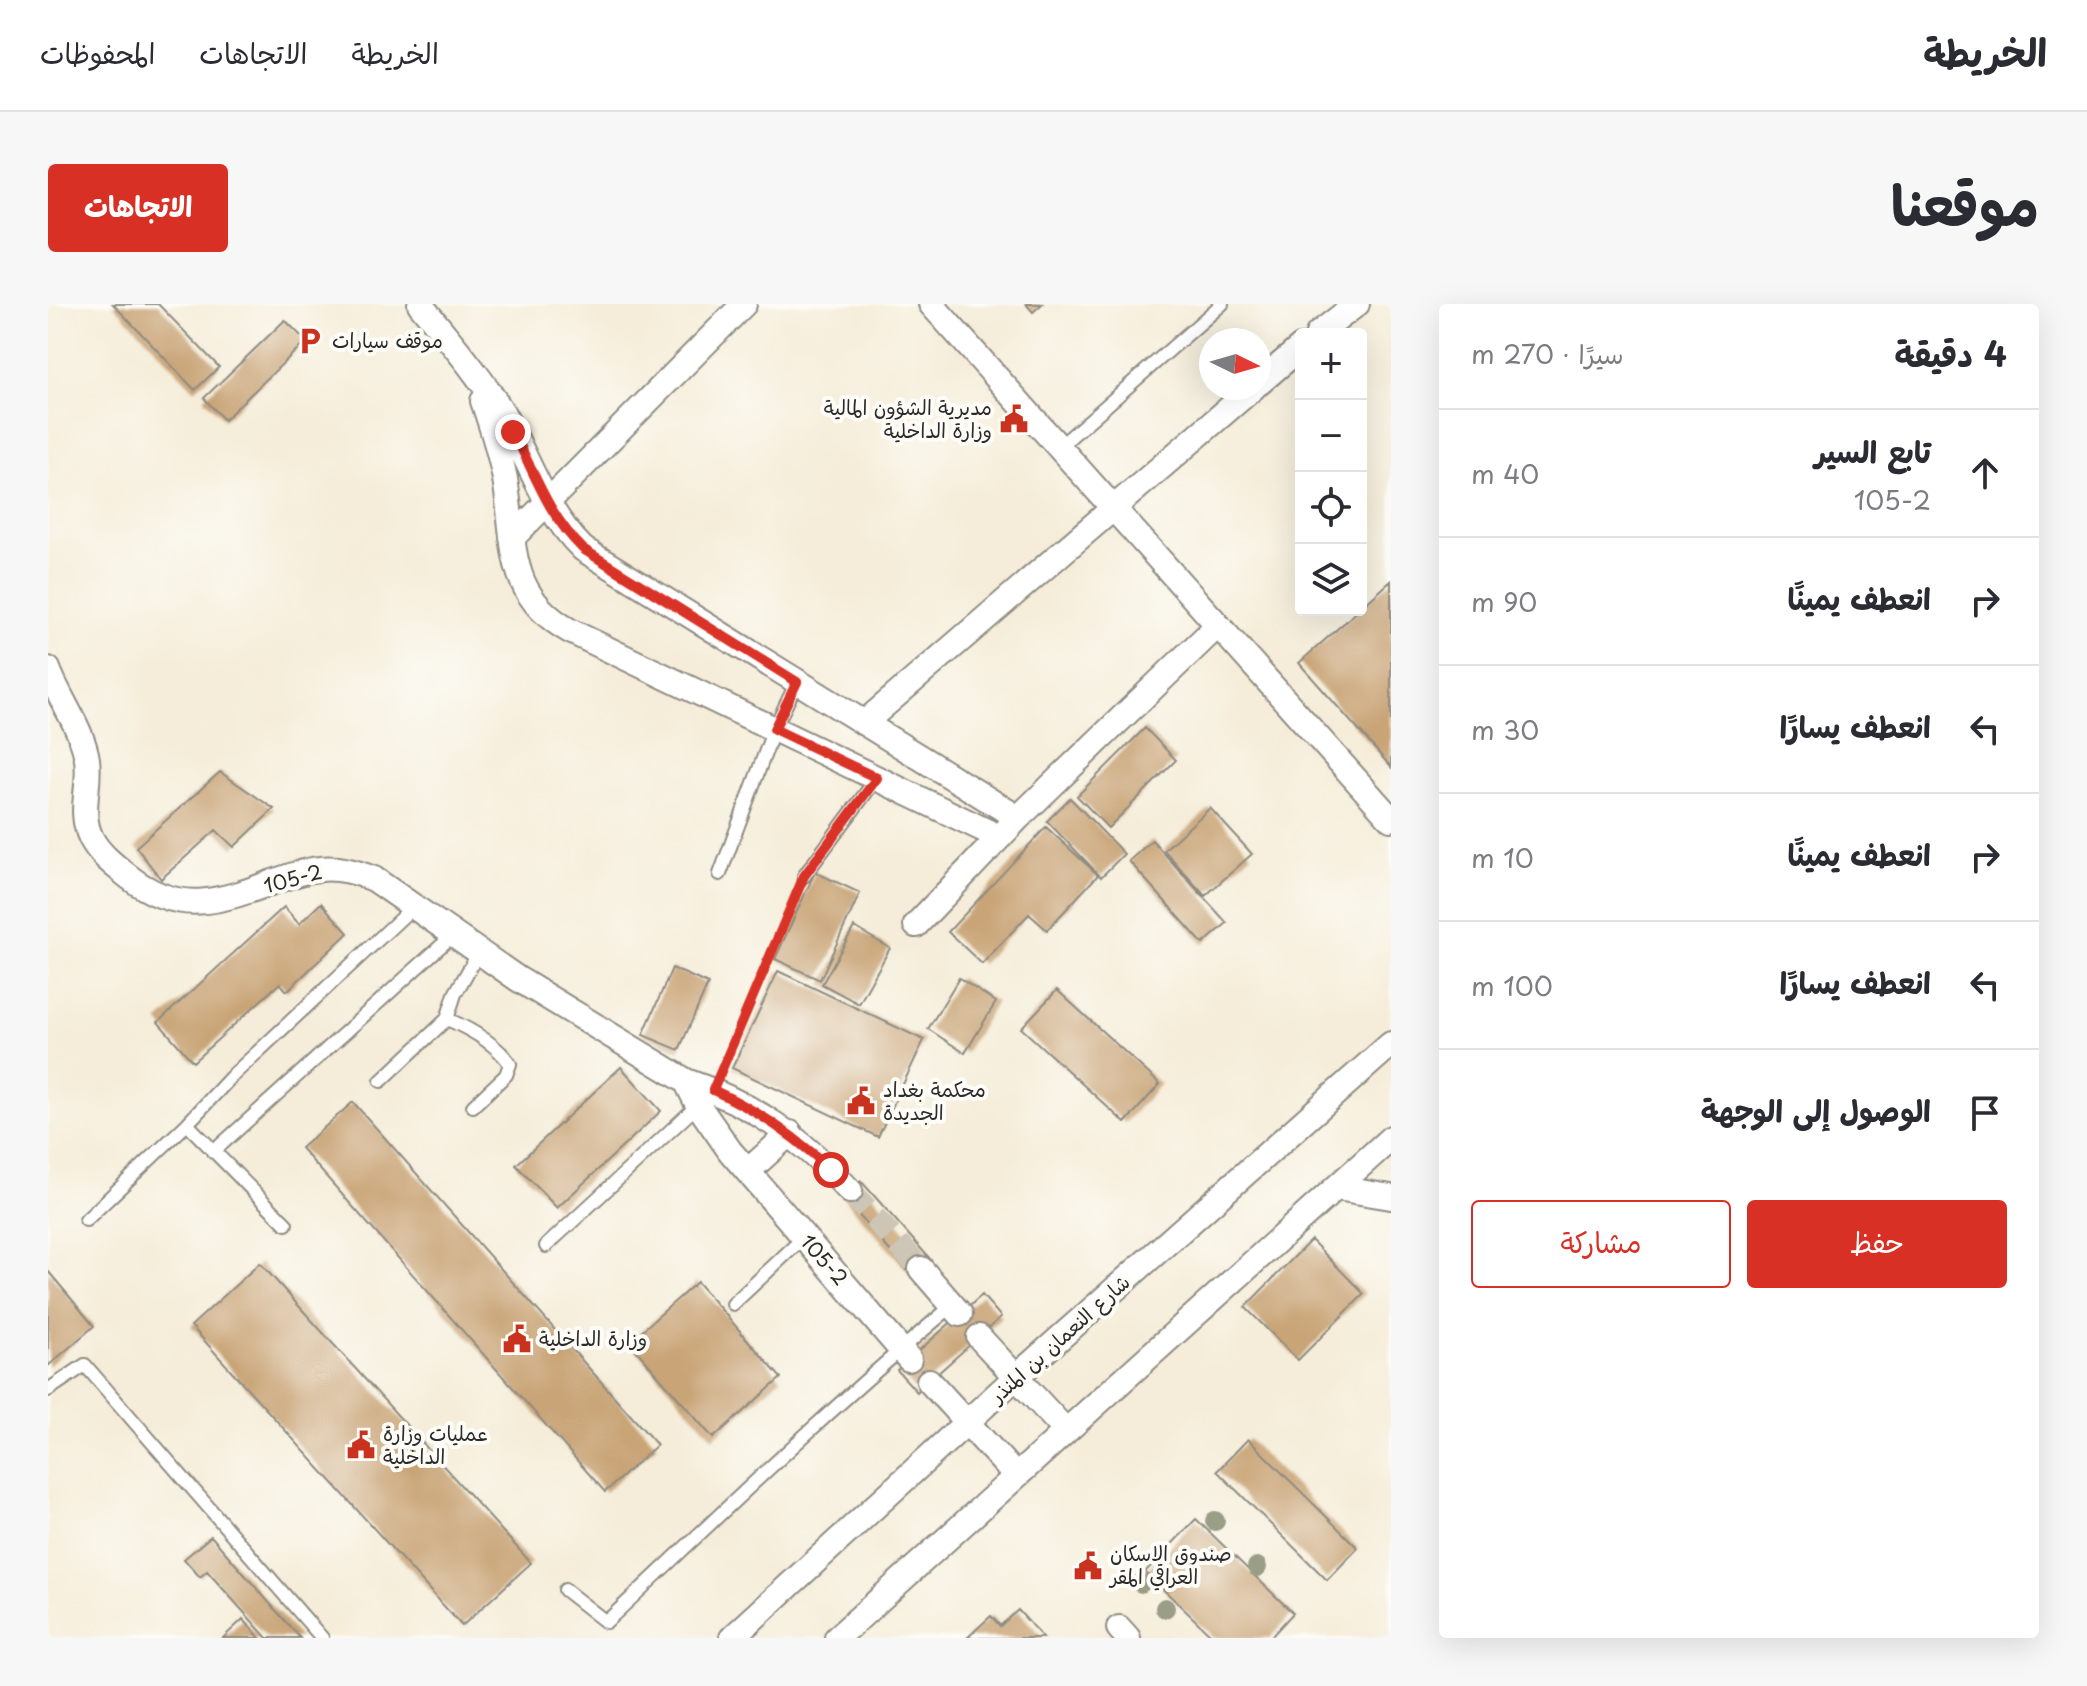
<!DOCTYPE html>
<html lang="ar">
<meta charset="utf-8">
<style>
:root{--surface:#fff;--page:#f7f7f7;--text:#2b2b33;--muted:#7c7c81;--line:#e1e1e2;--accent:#d93025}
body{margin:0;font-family:"Playpen Sans","Playpen Sans Arabic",sans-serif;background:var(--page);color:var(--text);direction:rtl}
.controls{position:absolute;right:24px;top:24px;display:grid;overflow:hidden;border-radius:8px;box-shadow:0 8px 32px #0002}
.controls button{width:72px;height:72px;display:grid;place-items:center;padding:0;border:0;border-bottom:2px solid var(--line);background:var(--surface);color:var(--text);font:40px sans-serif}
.compass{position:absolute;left:1151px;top:24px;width:72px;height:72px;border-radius:50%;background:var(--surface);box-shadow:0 8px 32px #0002;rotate:95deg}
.stop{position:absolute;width:24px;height:24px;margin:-18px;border:6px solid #d93025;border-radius:50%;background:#fff}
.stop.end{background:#d93025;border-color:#fff;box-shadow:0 2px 8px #0008}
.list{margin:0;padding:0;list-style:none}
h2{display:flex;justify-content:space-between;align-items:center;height:104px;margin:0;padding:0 32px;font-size:34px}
h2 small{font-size:26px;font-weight:400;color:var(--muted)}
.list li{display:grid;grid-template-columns:52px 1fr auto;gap:24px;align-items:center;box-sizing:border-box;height:128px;padding:0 32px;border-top:2px solid var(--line)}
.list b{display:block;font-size:30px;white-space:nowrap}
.list p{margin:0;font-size:26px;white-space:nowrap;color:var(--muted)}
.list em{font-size:26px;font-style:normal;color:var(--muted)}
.actions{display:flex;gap:16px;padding:24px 32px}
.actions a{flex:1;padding:18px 0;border:2px solid var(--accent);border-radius:8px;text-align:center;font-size:28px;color:var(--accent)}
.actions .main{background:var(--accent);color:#fff}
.icon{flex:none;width:44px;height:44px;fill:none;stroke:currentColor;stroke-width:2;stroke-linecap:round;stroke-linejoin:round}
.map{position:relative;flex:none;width:1343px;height:1334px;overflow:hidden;direction:ltr;border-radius:8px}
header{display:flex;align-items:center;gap:48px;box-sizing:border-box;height:112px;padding:0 40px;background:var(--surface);border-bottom:2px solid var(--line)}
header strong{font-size:38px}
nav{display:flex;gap:44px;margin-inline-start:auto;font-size:28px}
.intro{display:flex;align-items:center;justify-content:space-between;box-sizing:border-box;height:192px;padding:0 48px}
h1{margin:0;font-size:56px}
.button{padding:20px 36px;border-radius:8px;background:var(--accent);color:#fff;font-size:28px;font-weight:700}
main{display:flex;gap:48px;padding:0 48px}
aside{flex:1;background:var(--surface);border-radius:8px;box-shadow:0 8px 32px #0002}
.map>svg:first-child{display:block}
.building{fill:#c9a477}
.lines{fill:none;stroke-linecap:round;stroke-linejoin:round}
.street-tunnel{stroke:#cdc6b6;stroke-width:24;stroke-dasharray:24 12;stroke-linecap:butt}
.lane-casing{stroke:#908c82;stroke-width:16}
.street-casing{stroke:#908c82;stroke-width:28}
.path{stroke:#908c82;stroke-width:5;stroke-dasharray:2 6;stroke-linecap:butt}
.lane{stroke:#fff;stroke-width:12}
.street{stroke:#fff;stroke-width:24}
.tree{fill:#9a9e87}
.route{stroke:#d93025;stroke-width:10}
.labels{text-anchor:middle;stroke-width:8;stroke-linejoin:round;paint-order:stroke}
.poi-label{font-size:20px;fill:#2b2b2b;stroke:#fdfcf7;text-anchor:start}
.street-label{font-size:20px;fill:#2b2b2b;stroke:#fdfcf7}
</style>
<header>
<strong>الخريطة</strong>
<nav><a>الخريطة</a><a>الاتجاهات</a><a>المحفوظات</a></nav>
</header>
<div class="intro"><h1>موقعنا</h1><a class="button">الاتجاهات</a></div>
<main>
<aside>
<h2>4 دقيقة<small>سيرًا · 270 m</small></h2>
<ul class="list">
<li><svg class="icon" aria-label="ahead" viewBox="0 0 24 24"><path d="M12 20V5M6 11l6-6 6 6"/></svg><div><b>تابع السير</b><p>105-2</p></div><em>40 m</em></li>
<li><svg class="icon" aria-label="right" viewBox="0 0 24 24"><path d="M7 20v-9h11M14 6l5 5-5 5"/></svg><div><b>انعطف يمينًا</b></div><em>90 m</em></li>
<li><svg class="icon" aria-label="left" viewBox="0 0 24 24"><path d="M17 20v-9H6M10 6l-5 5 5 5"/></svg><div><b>انعطف يسارًا</b></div><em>30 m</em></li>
<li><svg class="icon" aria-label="right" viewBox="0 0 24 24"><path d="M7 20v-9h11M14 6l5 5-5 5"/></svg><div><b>انعطف يمينًا</b></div><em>10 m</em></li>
<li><svg class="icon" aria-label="left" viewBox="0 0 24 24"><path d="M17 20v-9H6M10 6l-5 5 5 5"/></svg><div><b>انعطف يسارًا</b></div><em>100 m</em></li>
<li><svg class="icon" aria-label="arrive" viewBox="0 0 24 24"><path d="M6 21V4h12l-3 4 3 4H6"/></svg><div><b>الوصول إلى الوجهة</b></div></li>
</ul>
<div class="actions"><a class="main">حفظ</a><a>مشاركة</a></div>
</aside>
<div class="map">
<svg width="1343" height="1334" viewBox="0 0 1343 1334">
<rect width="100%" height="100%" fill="#fdfcf7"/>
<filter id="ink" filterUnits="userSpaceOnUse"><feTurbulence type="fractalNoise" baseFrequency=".0125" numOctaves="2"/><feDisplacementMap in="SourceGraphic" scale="16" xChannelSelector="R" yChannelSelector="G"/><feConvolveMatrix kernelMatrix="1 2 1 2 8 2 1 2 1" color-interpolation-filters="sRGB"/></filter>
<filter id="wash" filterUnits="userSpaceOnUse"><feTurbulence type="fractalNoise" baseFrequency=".006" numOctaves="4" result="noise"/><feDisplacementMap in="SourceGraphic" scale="32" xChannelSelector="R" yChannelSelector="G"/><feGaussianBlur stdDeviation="1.8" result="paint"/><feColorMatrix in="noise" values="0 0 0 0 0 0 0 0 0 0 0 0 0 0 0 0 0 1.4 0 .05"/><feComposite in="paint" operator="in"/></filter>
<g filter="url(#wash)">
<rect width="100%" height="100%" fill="#f5edd9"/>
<g id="blocks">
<path class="building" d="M65 0H110L171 63 147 86Z
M978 0H994L985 8Z
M237 16 258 37 176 116 156 94Z
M1343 277V463L1251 359Z
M1097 424 1128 456 1060 524 1029 492Z
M172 468 226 505 186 543 168 526 113 575 88 543Z
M1022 494 1076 550 1053 573 999 517Z
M1162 504 1204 550 1157 592 1116 546Z
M998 523 1050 571 999 626 981 610 934 660 900 628Z
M1104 536 1179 619 1155 640 1081 557Z
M767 568 812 589 772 676 727 655Z
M273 599 300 629 239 687 232 679 145 758 110 718 236 603 251 620Z
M806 623 842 644 811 700 774 680Z
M624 664 660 680 631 746 595 731Z
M730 667 876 736 830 833 684 764Z
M911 674 948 698 917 749 880 725Z
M1009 686 1112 780 1077 819 973 724Z
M573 763 613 807 509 904 468 861Z
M305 798 609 1141 557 1188 253 844Z
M813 877 883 956 864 972 795 893Z
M1263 936 1316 990 1250 1056 1197 1003Z
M212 959 483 1259 414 1322 143 1022Z
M0 967 46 1022 0 1062Z
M649 978 733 1074 665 1134 581 1038Z
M934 991 953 1013 869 1088 849 1066Z
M1200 1135 1310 1244 1279 1276 1169 1167Z
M1148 1215 1245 1309 1222 1334H1166L1097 1268Z
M163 1232 252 1334H219L159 1267 152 1273 136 1255Z
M970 1306 995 1334H919L943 1312 952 1322Z
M195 1315 212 1334H175Z"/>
</g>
</g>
<g filter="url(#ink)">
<use href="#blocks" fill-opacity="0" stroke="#908c82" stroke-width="2"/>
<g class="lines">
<path class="street-tunnel" d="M802 887 873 965"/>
<defs>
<path id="lane" d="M1011 143 1174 0
M672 570 726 425 749 378
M756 572 829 474
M399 715C422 725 448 739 462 760L458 771 425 802
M333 777 399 715 407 690 431 648
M139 820 238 920
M165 848 405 631
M38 916 139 820 184 772 365 603
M498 942 650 801
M685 1000 756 933
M0 1086 37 1061 274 1334
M517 1286 558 1318C672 1211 784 1102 904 1002"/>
<path id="street" d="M372 0C400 35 431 70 454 108 481 155 496 207 535 245L970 514
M883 0 1343 515
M1270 30 1309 0
M1211 79 1253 43
M435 97C444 123 452 149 457 175 468 239 457 291 522 327L951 533
M464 234 696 0
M0 365C11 395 34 424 39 455 43 483 30 507 43 534 51 550 67 562 81 573 131 612 171 598 225 578 240 573 256 566 272 565 292 563 308 568 326 575L470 675 638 777C706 800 753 834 802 887
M816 419 1205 84
M868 621 970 514 1169 322
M638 777 650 801 682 847 861 1055
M700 867 742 829
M1288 884 1343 893
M873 965 912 1010
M931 1033 1018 1127
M881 1077 968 1172
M1071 1324 1080 1334
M684 1334 968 1073 1343 740
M789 1334 1343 834"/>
</defs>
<use href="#lane" class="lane-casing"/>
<use href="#street" class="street-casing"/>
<path class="path" d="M673 767 749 588"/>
<use href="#lane" class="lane"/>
<use href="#street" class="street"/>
</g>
<g class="tree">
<circle cx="1167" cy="1217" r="10"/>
<circle cx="1209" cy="1263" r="10"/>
<circle cx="1093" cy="1279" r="10"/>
<circle cx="1117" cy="1304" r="10"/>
</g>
</g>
<g class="lines" filter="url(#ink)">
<path class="route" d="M465 128C488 171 499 210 535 245L749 378 726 425 829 474 756 572 665 786C711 807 747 832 783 866"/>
</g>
<defs>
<symbol id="parking-bare" viewBox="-9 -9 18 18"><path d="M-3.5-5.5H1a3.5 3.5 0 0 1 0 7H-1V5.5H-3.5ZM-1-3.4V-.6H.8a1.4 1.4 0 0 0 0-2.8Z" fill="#c8321e" stroke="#fdfcf7" stroke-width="2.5" paint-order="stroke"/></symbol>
<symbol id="civic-bare" viewBox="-9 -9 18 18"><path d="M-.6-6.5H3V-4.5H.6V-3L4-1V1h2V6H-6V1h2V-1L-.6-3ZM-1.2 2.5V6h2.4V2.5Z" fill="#c8321e" stroke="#fdfcf7" stroke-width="2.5" paint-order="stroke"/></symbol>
</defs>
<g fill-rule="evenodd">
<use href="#parking-bare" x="242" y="17" width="40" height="40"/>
<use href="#civic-bare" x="946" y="95" width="40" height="40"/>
<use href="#civic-bare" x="793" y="777" width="40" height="40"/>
<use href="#civic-bare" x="449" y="1015" width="40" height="40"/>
<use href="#civic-bare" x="293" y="1121" width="40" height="40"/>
<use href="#civic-bare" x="1020" y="1242" width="40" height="40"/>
</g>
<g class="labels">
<g class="poi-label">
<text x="284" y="44">موقف سيارات</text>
<text x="944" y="111" text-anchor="end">مديرية الشؤون المالية<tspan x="944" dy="23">وزارة الداخلية</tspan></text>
<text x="835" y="793">محكمة بغداد<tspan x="835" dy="23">الجديدة</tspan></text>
<text x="491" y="1042">وزارة الداخلية</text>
<text x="335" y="1137">عمليات وزارة<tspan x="335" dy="23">الداخلية</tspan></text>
<text x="1062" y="1257">صندوق الاسكان<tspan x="1062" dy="23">العراقي المقر</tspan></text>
</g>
<g class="street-label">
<text transform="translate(245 575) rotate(-15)" y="7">105-2</text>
<text transform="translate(776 956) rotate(49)" y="7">105-2</text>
<text transform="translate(1012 1035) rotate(-42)" y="7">شارع النعمان بن المنذر</text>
</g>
</g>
</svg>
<div class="controls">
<button>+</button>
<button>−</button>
<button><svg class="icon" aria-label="locate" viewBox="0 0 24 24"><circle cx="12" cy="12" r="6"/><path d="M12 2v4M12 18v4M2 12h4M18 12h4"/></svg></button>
<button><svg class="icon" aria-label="layers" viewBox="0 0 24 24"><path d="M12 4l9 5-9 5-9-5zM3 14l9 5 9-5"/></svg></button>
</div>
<svg class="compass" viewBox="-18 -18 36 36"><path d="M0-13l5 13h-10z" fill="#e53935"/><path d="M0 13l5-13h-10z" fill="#7c7c81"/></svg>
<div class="stop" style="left:783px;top:866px"></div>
<div class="stop end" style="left:465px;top:128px"></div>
</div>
</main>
